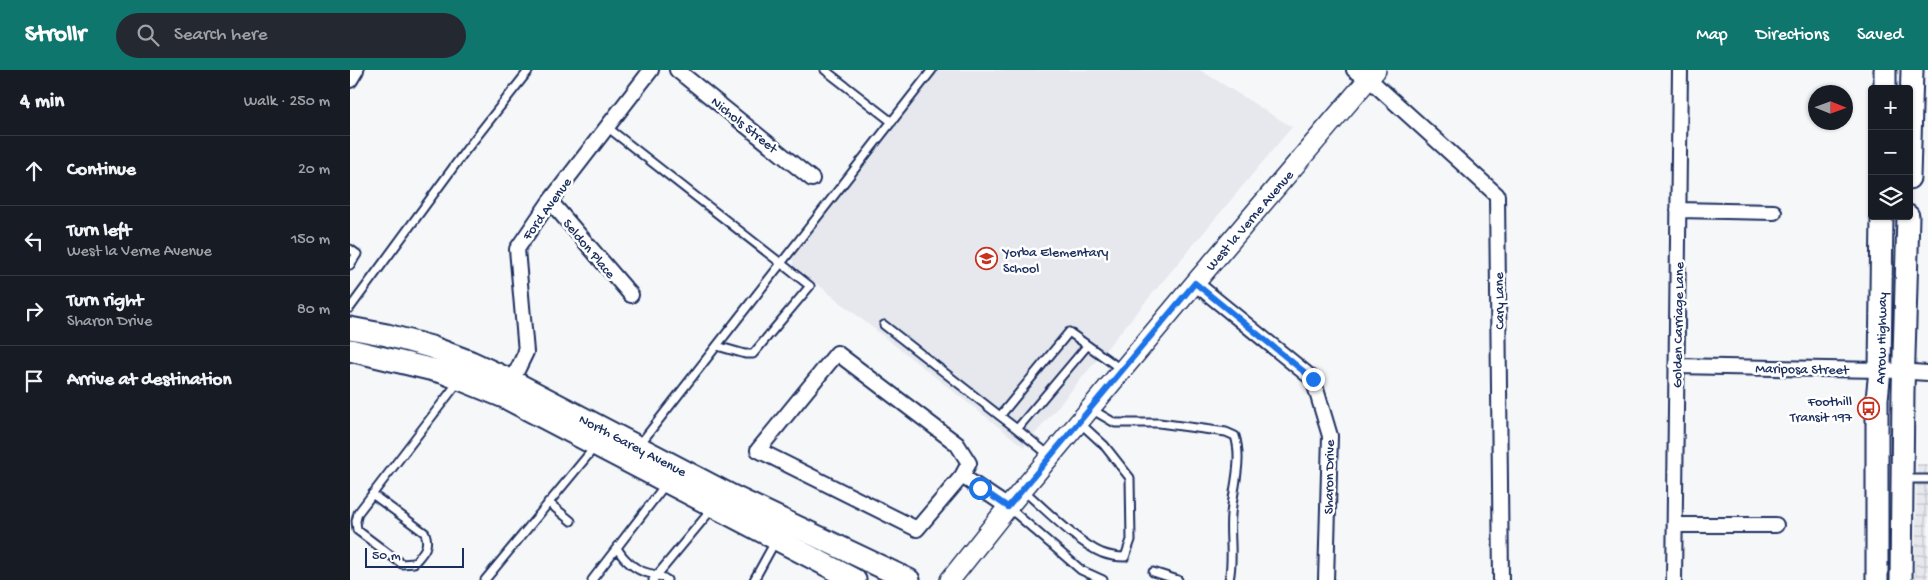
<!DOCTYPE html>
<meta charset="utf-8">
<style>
:root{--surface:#171b24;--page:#242831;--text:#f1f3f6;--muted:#9ea1a6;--line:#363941;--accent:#0f766e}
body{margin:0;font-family:"Gochi Hand",sans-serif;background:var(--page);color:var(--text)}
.controls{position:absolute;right:15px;top:15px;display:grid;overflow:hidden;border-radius:5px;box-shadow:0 1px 4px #0004}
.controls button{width:45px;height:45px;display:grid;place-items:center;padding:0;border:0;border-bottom:1px solid var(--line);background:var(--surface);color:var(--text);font:25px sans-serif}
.compass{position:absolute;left:1458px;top:15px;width:45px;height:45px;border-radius:50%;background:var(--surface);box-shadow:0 1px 4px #0004;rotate:91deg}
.scale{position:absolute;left:15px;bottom:12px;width:99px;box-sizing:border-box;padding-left:5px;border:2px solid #1b2f5e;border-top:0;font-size:14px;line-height:18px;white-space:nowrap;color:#1b2f5e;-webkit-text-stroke:4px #fff;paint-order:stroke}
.stop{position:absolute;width:15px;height:15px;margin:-11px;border:4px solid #1a73e8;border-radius:50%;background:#fff}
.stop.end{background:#1a73e8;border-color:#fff;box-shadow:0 1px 5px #0008}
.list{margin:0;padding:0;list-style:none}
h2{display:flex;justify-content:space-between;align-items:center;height:65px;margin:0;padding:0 20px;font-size:21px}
h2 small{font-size:16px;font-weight:400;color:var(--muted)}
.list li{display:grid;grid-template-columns:32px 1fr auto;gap:15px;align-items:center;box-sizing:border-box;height:70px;padding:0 20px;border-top:1px solid var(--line)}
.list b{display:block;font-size:19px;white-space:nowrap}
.list p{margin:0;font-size:16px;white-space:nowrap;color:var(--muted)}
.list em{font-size:16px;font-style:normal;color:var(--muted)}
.icon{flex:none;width:28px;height:28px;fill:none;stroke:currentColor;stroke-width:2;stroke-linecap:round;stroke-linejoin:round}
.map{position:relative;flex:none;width:1578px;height:510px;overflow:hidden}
header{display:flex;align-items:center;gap:30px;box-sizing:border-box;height:70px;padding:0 25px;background:var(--accent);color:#fff}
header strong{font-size:24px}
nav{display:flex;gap:28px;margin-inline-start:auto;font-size:18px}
.search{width:350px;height:45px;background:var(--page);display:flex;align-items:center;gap:12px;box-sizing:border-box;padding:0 18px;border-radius:28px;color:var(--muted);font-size:19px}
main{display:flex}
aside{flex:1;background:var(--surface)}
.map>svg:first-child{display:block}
.built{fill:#e6e8ee}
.industrial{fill:url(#industrial-grid)}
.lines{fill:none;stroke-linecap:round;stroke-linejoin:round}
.lane-casing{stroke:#1b2f5e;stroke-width:11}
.street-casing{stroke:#1b2f5e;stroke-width:18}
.secondary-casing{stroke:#1b2f5e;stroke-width:22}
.primary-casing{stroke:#1b2f5e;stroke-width:25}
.lane{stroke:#fff;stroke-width:7}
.street{stroke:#fff;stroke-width:14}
.secondary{stroke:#fff;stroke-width:19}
.primary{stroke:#fff;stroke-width:21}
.route{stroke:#1a73e8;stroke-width:6}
.labels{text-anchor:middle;stroke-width:5;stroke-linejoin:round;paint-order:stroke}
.street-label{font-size:14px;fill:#1b2f5e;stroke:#fff}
.poi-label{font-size:14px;fill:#1b2f5e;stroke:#fff;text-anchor:start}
</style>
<header>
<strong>Strollr</strong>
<div class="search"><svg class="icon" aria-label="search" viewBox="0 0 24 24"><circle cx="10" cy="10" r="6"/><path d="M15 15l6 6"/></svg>Search here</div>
<nav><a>Map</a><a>Directions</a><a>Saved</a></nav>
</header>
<main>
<aside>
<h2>4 min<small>Walk · 250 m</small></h2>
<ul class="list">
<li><svg class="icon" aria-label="ahead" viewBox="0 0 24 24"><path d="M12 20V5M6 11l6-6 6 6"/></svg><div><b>Continue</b></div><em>20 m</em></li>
<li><svg class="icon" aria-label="left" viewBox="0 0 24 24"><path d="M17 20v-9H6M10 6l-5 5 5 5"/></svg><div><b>Turn left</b><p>West la Verne Avenue</p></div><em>150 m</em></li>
<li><svg class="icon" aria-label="right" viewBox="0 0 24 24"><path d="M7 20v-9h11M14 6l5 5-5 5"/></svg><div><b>Turn right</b><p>Sharon Drive</p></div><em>80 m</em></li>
<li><svg class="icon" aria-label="arrive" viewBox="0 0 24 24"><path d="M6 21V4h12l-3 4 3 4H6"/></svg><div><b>Arrive at destination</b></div></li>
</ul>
</aside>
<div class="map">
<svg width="1578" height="510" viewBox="0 0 1578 510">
<defs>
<pattern id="industrial-grid" width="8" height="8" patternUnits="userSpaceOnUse" patternTransform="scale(1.25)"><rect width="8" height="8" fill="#e6e8ee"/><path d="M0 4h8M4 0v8" fill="none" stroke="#c5c7ce"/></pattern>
</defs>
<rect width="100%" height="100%" fill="#f6f7f9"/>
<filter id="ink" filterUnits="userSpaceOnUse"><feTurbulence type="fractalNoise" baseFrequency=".02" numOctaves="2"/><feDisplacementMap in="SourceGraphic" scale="10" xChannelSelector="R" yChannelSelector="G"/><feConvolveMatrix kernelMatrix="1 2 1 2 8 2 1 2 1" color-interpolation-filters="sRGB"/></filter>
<g filter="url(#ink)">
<path class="built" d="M586 0H850L942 57 674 377 443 195V183Z"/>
<path class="industrial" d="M1567 394H1578V510H1565Z"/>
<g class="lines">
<defs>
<path id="lane" d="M475 0 542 52
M257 57 460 216 403 284H395L367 276
M0 179 7 184 0 195
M0 238 116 80 179 0
M534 255 650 346
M741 339 765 353H809L876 362 885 366C893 390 883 419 881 444 879 466 884 488 879 510
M667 359 650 346 719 262 772 300
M290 374 582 0
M699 385 667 359 737 276
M1555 409H1578
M673 420C694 438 728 473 752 483 760 486 767 487 775 487L781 470 780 408 754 375 730 353
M22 424 75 463C80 477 73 483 64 493L52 494 7 460 6 451 8 443 109 311
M198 432 221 451
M658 437 731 500 753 510
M267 478C273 489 285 500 298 503 306 505 310 505 317 510
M803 502 828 510
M135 510 244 378
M242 510 315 415
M303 510 362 439
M404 510 426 470"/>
<path id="street" d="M327 0 462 109
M1004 0 1019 9 1147 125 1151 510
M0 10 6 0
M200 131 281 225
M1328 140 1424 142
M845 213 963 309 980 366 976 510
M1326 296 1530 300 1578 303
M159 317 176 282 167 179 200 131 301 0
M612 406 567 459 408 380 487 283 607 374 619 393 612 406 658 437
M1325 455H1426
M1324 510 1330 0"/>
<g id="secondary">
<path id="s1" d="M600 510 658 437 845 213 1026 0"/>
</g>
<g id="primary">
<path d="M1535 19V0"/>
<path d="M1559 108 1562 0"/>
<path id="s2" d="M0 258 37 265 81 277 121 292 162 311 382 426 559 510"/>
<path d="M0 280 92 302 154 327 505 510"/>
<path id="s3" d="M1527 510V329L1530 300 1532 146"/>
<path d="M1551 510 1553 321 1558 146"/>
</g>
</defs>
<use href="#lane" class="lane-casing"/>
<use href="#street" class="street-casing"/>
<use href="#secondary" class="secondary-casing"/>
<use href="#primary" class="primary-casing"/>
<use href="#lane" class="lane"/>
<use href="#street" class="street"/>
<use href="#secondary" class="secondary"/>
<use href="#primary" class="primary"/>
</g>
</g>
<g class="lines" filter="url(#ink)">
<path class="route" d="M630 418 658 437 845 213 963 309"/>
</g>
<defs>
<symbol id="school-ring" viewBox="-11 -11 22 22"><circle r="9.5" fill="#fff" stroke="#c8321e" stroke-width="1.5"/><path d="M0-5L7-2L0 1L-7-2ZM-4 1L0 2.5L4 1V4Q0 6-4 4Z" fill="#c8321e"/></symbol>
<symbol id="bus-ring" viewBox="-11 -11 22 22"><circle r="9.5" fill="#fff" stroke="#c8321e" stroke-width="1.5"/><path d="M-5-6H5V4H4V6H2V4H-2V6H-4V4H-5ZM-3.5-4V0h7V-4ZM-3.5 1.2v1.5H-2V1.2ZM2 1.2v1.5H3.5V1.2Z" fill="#c8321e"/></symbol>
</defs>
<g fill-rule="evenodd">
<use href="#school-ring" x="624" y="176" width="25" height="25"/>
<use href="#bus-ring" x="1506" y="326" width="25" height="25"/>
</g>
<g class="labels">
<g class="street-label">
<text transform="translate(395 54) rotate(39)" y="5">Nichols Street</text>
<text transform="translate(196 138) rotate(-54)" y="5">Ford Avenue</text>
<text dy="5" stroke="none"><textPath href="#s1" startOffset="468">West la Verne Avenue</textPath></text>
<text transform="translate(240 178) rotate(50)" y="5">Seldon Place</text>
<text transform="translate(1148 231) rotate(-91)" y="5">Cary Lane</text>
<text transform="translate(1327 255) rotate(-89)" y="5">Golden Carriage Lane</text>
<text dy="5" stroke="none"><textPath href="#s3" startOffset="242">Arrow Highway</textPath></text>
<text transform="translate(1452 298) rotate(1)" y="5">Mariposa Street</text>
<text dy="5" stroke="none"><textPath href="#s2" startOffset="308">North Garey Avenue</textPath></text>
<text transform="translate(978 407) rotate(-89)" y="5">Sharon Drive</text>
</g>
<g class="poi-label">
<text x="653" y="186">Yorba Elementary<tspan x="653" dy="16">School</tspan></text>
<text x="1502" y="335" text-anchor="end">Foothill<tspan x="1502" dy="16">Transit 197</tspan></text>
</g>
</g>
</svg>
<div class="controls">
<button>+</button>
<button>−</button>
<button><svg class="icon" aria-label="layers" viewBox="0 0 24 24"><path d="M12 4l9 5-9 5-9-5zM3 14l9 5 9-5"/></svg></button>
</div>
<svg class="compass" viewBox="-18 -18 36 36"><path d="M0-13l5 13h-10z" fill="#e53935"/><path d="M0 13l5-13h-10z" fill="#9ea1a6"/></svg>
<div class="scale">50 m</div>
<div class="stop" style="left:630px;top:418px"></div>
<div class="stop end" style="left:963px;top:309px"></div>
</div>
</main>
